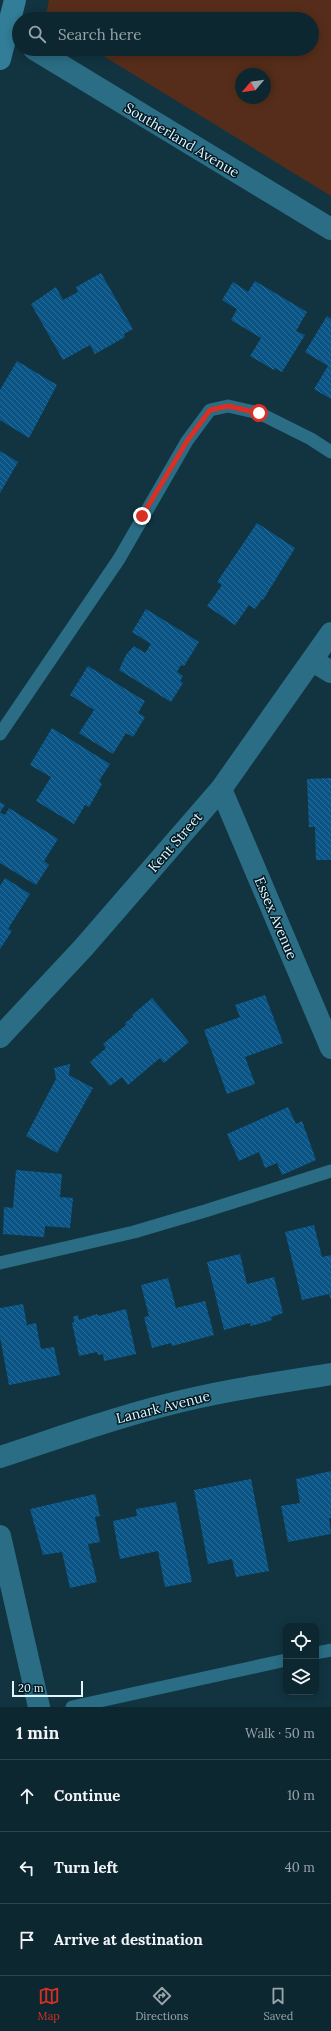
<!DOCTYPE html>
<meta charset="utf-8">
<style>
:root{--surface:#0d2730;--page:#1b333c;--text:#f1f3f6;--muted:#9aa5ab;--line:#2d444c;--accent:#d93025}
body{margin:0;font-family:Lora,serif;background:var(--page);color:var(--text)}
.controls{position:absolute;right:12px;bottom:12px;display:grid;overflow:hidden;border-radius:8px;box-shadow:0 2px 10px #0003}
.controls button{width:36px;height:36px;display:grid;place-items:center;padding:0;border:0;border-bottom:1px solid var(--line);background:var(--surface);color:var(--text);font:20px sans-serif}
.compass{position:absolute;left:235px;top:68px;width:36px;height:36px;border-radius:50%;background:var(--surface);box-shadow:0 2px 10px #0003;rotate:241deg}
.scale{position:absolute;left:12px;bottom:10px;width:71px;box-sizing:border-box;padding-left:4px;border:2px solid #e2f5fd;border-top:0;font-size:11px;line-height:14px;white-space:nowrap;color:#e2f5fd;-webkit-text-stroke:3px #011a24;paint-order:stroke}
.stop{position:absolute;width:12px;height:12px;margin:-9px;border:3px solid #d93025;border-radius:50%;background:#fff}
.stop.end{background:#d93025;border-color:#fff;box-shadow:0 1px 4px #0008}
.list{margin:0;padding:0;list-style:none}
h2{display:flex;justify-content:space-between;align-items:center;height:52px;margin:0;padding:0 16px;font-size:17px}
h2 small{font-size:13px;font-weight:400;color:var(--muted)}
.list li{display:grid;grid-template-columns:26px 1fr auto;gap:12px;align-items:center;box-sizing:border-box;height:72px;padding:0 16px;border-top:1px solid var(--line)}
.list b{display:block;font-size:15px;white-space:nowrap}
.list em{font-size:13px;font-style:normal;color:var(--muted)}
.icon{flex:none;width:22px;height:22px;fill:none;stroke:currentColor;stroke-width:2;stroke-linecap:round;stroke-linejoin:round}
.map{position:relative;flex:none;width:331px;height:1707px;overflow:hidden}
.search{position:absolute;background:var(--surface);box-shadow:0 2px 10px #0003;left:12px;right:12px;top:12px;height:44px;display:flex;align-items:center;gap:10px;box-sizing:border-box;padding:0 14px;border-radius:22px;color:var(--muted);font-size:15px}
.sheet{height:268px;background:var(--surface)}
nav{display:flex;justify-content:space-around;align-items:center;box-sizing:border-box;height:56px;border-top:1px solid var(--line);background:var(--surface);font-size:11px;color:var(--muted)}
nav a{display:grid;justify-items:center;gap:2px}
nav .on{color:var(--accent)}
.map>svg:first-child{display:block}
.green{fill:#562d1a;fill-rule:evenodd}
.building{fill:url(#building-back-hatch)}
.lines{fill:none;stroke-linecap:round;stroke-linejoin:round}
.lane{stroke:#2b6d84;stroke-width:13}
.street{stroke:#2b6d84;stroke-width:22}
.secondary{stroke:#327d98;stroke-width:22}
.route{stroke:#d93025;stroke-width:5}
.labels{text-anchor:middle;stroke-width:3;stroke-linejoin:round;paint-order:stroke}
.street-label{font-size:14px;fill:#e2f5fd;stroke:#011a24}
</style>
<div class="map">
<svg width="331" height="1707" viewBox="0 0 331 1707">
<defs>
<pattern id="building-back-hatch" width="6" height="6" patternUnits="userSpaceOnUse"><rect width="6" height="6" fill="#0a5586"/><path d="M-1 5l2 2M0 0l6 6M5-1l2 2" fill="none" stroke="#2d6e98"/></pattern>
</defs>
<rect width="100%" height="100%" fill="#113440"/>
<path class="green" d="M49 0H331V196L92 49H312V19H45ZM241 74H265V98H241Z"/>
<path class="building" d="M101 273 133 329 124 334 125 337 95 354 90 345 63 360 31 304 56 287 63 300 78 292 76 287Z
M255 281 307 312 296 331 305 335 282 372 275 368 274 370 250 356 261 338 231 320 237 309 222 300 233 282 248 292Z
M327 316 331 319V399L314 389 328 366 305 352Z
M17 361 57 385 29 438 0 420V390Z
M0 451 18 462 0 493Z
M257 523 295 548 263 600 262 599 255 609 249 605 235 625 207 606 222 585 217 582Z
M146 609 199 642 184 666 181 665 177 672 183 676 180 681 183 683 171 702 119 670 126 655 134 646 145 653 151 644 132 632Z
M88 666 145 701 138 713 145 717 133 737 126 733 113 754 79 733 94 710 70 695Z
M52 728 110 764 99 781 102 784 89 807 85 805 74 824 36 801 51 777 30 765Z
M331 778V860H316L315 827H309L307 779Z
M0 802 5 805 0 812 5 815 9 808 58 839 44 861 49 865 36 885 0 863Z
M5 878 30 894 8 929 12 931 0 949V886Z
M265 995 283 1043 245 1057 255 1084 227 1094 204 1030 240 1017 235 1005Z
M152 998 189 1042 164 1063 160 1058 128 1085 122 1077 110 1086 90 1062 106 1048 103 1044 126 1025 125 1023 134 1016 132 1015Z
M70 1064 69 1075 93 1088 57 1153 26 1136 56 1079 54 1068Z
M288 1107 296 1124 302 1121 316 1160 282 1175 277 1163 265 1168 259 1152 239 1161 227 1134Z
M16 1170 62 1174 60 1197 73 1198 70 1228 45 1226 44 1237 3 1234 4 1207 13 1208Z
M314 1225 322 1257 331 1255V1300L329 1294 302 1300 285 1232Z
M240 1254 247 1284 274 1277 283 1313 271 1317 272 1320 251 1326 250 1323 224 1330 207 1262Z
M168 1278 176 1308 205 1301 214 1335 172 1346 171 1343 152 1348 144 1317 149 1316 141 1285Z
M23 1304 27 1325 36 1323 41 1349 54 1347 60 1375 9 1385 0 1337V1308Z
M126 1309 136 1354 104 1361 103 1354 98 1355 97 1352 79 1356 72 1323 74 1322 73 1317 78 1315 79 1320 97 1314 98 1316Z
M331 1471V1518H329L331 1534 288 1542 281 1506 300 1503 296 1479Z
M251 1479 269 1571 236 1577 232 1559 208 1564 194 1490Z
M95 1494 100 1516 95 1517 100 1542 88 1544 97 1582 70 1588 62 1552 43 1555 30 1509Z
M176 1502 192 1582 165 1587 158 1551 120 1559 113 1521 137 1516 136 1509Z"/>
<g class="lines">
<path class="lane" d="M0 734 119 559 187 441 210 410 228 406 259 413 311 439 331 452
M0 1263 134 1232 205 1211 331 1171
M316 1653 331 1650
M72 1707 286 1660"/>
<path class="street" d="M34 49 331 229
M313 661 331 672
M221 789 331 1048
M0 1037 84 947 221 789 331 633
M0 1457C55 1439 110 1419 166 1405 220 1391 276 1383 331 1374
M0 1536 39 1707"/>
<path class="secondary" d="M0 59 15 0"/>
</g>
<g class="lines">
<path class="route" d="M142 516 187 441 210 410 228 406 259 413"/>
</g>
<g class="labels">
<g class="street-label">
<text transform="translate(182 140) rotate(31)" y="5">Southerland Avenue</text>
<text transform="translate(175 842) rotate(-49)" y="5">Kent Street</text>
<text transform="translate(276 918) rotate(67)" y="5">Essex Avenue</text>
<text transform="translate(163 1407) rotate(-14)" y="5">Lanark Avenue</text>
</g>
</g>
</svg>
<div class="controls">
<button><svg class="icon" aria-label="locate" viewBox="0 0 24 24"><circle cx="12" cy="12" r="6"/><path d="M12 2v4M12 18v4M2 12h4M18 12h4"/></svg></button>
<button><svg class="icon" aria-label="layers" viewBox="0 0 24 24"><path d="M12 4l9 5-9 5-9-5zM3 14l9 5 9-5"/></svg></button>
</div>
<svg class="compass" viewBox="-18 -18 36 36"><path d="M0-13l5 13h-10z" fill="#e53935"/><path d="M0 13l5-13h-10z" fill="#9aa5ab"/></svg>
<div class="scale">20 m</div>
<div class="stop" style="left:259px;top:413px"></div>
<div class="stop end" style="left:142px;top:516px"></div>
<div class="search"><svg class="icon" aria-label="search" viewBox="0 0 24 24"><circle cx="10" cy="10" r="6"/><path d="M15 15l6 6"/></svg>Search here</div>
</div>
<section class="sheet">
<h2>1 min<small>Walk · 50 m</small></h2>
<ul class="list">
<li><svg class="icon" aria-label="ahead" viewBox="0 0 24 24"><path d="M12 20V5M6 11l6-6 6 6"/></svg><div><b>Continue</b></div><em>10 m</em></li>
<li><svg class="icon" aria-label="left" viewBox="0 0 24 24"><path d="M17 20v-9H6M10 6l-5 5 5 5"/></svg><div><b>Turn left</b></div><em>40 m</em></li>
<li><svg class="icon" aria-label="arrive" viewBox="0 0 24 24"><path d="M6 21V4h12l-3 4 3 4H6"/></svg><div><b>Arrive at destination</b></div></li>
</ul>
</section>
<nav>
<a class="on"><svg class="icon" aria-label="map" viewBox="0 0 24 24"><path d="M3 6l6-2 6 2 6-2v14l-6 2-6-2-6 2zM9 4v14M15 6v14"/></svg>Map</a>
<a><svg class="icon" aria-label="directions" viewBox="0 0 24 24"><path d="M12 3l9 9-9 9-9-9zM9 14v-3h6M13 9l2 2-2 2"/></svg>Directions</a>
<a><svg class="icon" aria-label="saved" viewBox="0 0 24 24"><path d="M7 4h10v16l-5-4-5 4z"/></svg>Saved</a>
</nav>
